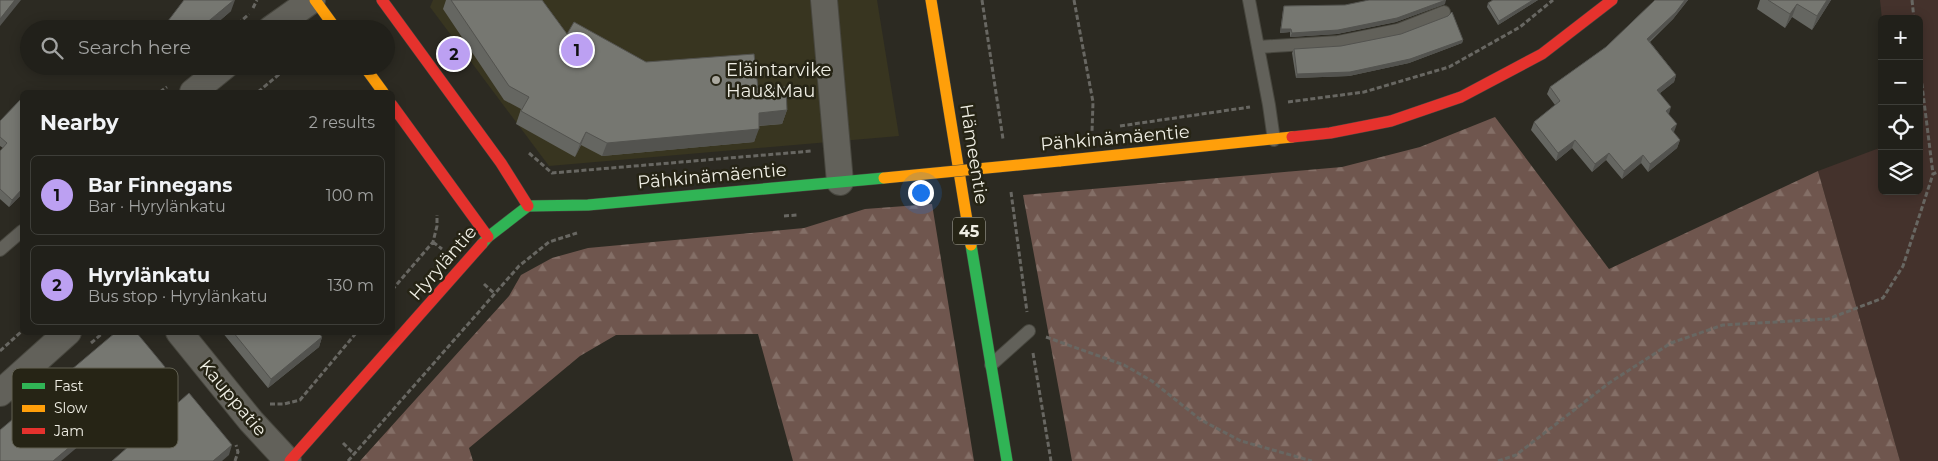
<!DOCTYPE html>
<meta charset="utf-8">
<style>
:root{--surface:#21201a;--page:#2d2d27;--text:#f1f3f6;--muted:#a2a3a2;--line:#3e3e39;--accent:#bca0f2}
body{margin:0;font-family:Montserrat,sans-serif;background:var(--page);color:var(--text)}
.controls{position:absolute;right:15px;top:15px;display:grid;overflow:hidden;border-radius:8px;box-shadow:0 2px 12px #0003}
.controls button{width:45px;height:45px;display:grid;place-items:center;padding:0;border:0;border-bottom:1px solid var(--line);background:var(--surface);color:var(--text);font:25px sans-serif}
.you{position:absolute;left:920px;top:192px;width:18px;height:18px;margin:-12px;border:4px solid #fff;border-radius:50%;background:#1a73e8;box-shadow:0 0 0 8px #1a73e833}
.badge{display:grid;place-items:center;width:32px;height:32px;border-radius:50%;background:var(--accent);color:#111;font-size:16px;font-weight:700}
.pin{position:absolute;translate:-50% -50%;border:2px solid #fff;box-shadow:0 1px 5px #0006}
.list{margin:0;padding:0;list-style:none}
h2{display:flex;justify-content:space-between;align-items:center;height:65px;margin:0;padding:0 20px;font-size:21px}
h2 small{font-size:16px;font-weight:400;color:var(--muted)}
.list li{display:grid;grid-template-columns:32px 1fr auto;gap:15px;align-items:center;box-sizing:border-box;height:80px;margin:0 10px 10px;padding:0 10px;border:1px solid var(--line);border-radius:8px}
.list b{display:block;font-size:19px;white-space:nowrap}
.list p{margin:0;font-size:16px;white-space:nowrap;color:var(--muted)}
.list em{font-size:16px;font-style:normal;color:var(--muted)}
.icon{flex:none;width:28px;height:28px;fill:none;stroke:currentColor;stroke-width:2;stroke-linecap:round;stroke-linejoin:round}
.map{position:relative;flex:none;width:1938px;height:461px;overflow:hidden}
.search{position:absolute;background:var(--surface);box-shadow:0 2px 12px #0003;left:20px;top:20px;width:375px;height:55px;display:flex;align-items:center;gap:12px;box-sizing:border-box;padding:0 18px;border-radius:28px;color:var(--muted);font-size:19px}
.panel{position:absolute;background:var(--surface);box-shadow:0 2px 12px #0003;left:20px;top:90px;width:375px;height:245px;border-radius:8px}
.map>svg:first-child{display:block}
.built{fill:#383520}
.grass{fill:#44322c}
.forest{fill:url(#forest-firs)}
.lines{fill:none;stroke-linecap:round;stroke-linejoin:round}
.lane-casing{stroke:#48473f;stroke-width:14}
.street-casing{stroke:#48473f;stroke-width:28}
.fast-casing{stroke:#48473f;stroke-width:12}
.slow-casing{stroke:#48473f;stroke-width:12}
.jam-casing{stroke:#48473f;stroke-width:12}
.path{stroke:#686762;stroke-width:3;stroke-dasharray:5 2.5;stroke-linecap:butt}
.lane{stroke:#62615a;stroke-width:12}
.street{stroke:#62615a;stroke-width:26}
.fast{stroke:#30b455;stroke-width:11}
.slow{stroke:#ff9f0a;stroke-width:11}
.jam{stroke:#e5322d;stroke-width:11}
.slow-bridge-casing{stroke:#48473f;stroke-width:12;stroke-linecap:butt}
.slow-bridge{stroke:#ff9f0a;stroke-width:11}
.wall{fill:#656661}
.shaded-wall{fill:#53534f}
.building{fill:#767771;stroke:#53534f}
.poi-dot{fill:#aba9a0;stroke:#262415;stroke-width:2}
.labels{text-anchor:middle;stroke-width:5;stroke-linejoin:round;paint-order:stroke}
.shield{fill:#262415;stroke:#b3b1a6;stroke-width:1}
.shield-label{font-size:16px;font-weight:bold;fill:#efeee4}
.poi-label{font-size:18px;fill:#efeee4;stroke:#262415;text-anchor:start}
.street-label{font-size:18px;fill:#efeee4;stroke:#262415}
.key{fill:#262415;stroke:#626153;stroke-width:1}
.key-label{font-size:14px;fill:#efeee4}
</style>
<div class="map">
<svg width="1938" height="461" viewBox="0 0 1938 461">
<defs>
<pattern id="forest-firs" width="22" height="20" patternUnits="userSpaceOnUse" patternTransform="scale(1.25)"><rect width="22" height="20" fill="#6f564e"/><path d="M5 1l3.5 6h-7zM16 11l3.5 6h-7z" fill="#846f67"/></pattern>
</defs>
<rect width="100%" height="100%" fill="#2c2a22"/>
<path class="built" d="M433 0H877L899 136 549 166 430 7Z"/>
<path class="grass" d="M1880 0H1938V461H1900L1818 171 1882 147V191H1919V19H1882Z"/>
<path class="forest" d="M1495 117 1609 269 1818 171 1900 461H1072L1023 195 1342 167 1420 147Z
M932 204 974 461H793L758 334 616 335 580 356 469 448 473 461H360L509 296 521 275 552 258 588 248 804 228 865 209Z"/>
<g class="lines">
<defs>
<path id="lane" d="M1249 0 1269 105 1274 140
M1258 47 1338 42 1398 30 1444 12
M0 250 22 231
M991 365 1029 331"/>
<path id="street" d="M824 0 840 182
M271 29 312 0
M193 92 225 66
M179 332 251 421 288 461
M0 393 68 332"/>
<path id="fast" d="M482 244 488 237 528 206 588 205 884 178
M971 245 1007 461"/>
<path id="slow" d="M315 0 336 29
M931 0 971 245
M364 66 383 92
M1059 161 1292 137"/>
<path id="jam" d="M382 0 501 163 528 206
M392 105 488 237
M1292 137 1330 133 1391 121 1461 97 1542 54 1612 0
M290 461 482 244"/>
</defs>
<use href="#lane" class="lane-casing"/>
<use href="#street" class="street-casing"/>
<use href="#fast" class="fast-casing"/>
<use href="#slow" class="slow-casing"/>
<use href="#jam" class="jam-casing"/>
<path class="path" d="M982 0 1003 139
M1074 0 1093 102 1092 132
M1912 0 1914 19
M253 8 257 0
M232 29 249 14
M1919 61 1933 174
M160 92 167 87
M258 92 289 66
M1288 102 1364 92 1449 67 1520 27 1553 0
M1120 126 1250 107
M529 153 552 173 812 151
M1011 192 1027 312
M784 216 797 215
M433 242 442 249
M484 284 494 293
M392 290 433 242 437 226V215
M1046 337 1124 365 1152 381 1201 420 1241 441 1312 461
M91 343 104 332
M0 351 22 331
M1033 353 1051 461
M270 404H284L300 400 357 332
M343 443 354 454
M235 461 238 452 236 445
M348 461 519 266 549 242 577 233
M1498 461 1516 455 1609 383 1671 343 1723 325 1828 319 1883 298 1903 266 1933 174 1938 172"/>
<use href="#lane" class="lane"/>
<use href="#street" class="street"/>
<use href="#fast" class="fast"/>
<use href="#slow" class="slow"/>
<use href="#jam" class="jam"/>
<defs>
<path id="slow-bridge" d="M884 178 1059 161"/>
</defs>
<use href="#slow-bridge" class="slow-bridge-casing"/>
<use href="#slow-bridge" class="slow-bridge"/>
</g>
<path class="wall" d="M446 0H542L567 34 646 62 758 88 787 110 782 124 759 126 754 142 602 156 581 145 575 157 516 124 521 109 504 100 443 9Z
M1493 0H1538L1498 25 1487 7 1488 3Z
M1655 0H1688L1673 19 1650 42 1676 75 1674 82 1660 93 1668 114 1674 132V133L1680 140 1677 148 1648 172 1641 163 1622 179 1606 160 1592 172 1572 148 1556 161 1531 130 1534 122 1555 105 1547 94 1550 87 1606 47Z
M1760 0H1831L1812 30 1792 17 1785 28 1757 9Z
M1445 4 1396 22 1337 34 1290 37V32L1280 33 1283 10 1284 6Z
M231 11 210 29H165L168 21Z
M1463 40 1462 43 1409 63 1349 76 1296 78 1292 53 1294 49Z
M0 121 22 194 9 207 0 199V151L3 148 0 146Z
M222 332H318L322 337 319 347 268 388Z"/>
<path class="shaded-wall" d="M15 0H21L0 26V19Z
M234 0H235L231 11 210 29H199Z
M1446 0 1445 4 1396 22 1337 34 1290 37 1292 33Z
M1533 0H1538L1498 25 1499 21Z
M1685 0H1688L1673 19 1644 46 1647 39Z
M1827 0H1831L1812 30 1817 16Z
M1797 4 1792 17 1785 28 1790 14Z
M1281 29H1291L1290 32 1280 33Z
M1463 40 1462 43 1409 63 1349 76 1296 78 1297 74Z
M1676 75 1674 82 1655 97 1657 90Z
M1671 107 1669 114 1666 111Z
M787 110 782 124 754 126 759 113Z
M1677 124 1674 132 1668 137 1671 129Z
M759 129 754 142 602 156 607 143Z
M586 132 581 145 575 157 580 144Z
M1575 140 1572 148 1556 161 1558 153Z
M1680 140 1677 148 1648 172 1650 164Z
M1609 153 1606 160 1592 172 1595 164Z
M1643 155 1641 163 1622 179 1624 171Z
M22 189V194L9 207 12 200Z
M322 337 319 347 268 388 271 379Z
M165 367 162 376 61 461H53Z
M232 445 229 455 222 461H213Z"/>
<path class="building" d="M0 0H15L0 19Z
M184 0H234L199 29H175L168 21Z
M451 0H542L567 34 574 22 646 62 754 54 758 88 786 87 787 110 759 113V129L607 143 586 132 580 144 521 111 529 97 509 86Z
M1369 0H1446L1397 18 1338 30 1292 33 1291 29H1281L1284 6 1345 5Z
M1493 0H1533L1499 21 1488 3Z
M1655 0H1685L1676 12 1647 39 1676 75 1657 90 1671 107 1666 111 1677 124 1671 129 1680 140 1650 164 1643 155 1624 171 1609 153 1595 164 1575 140 1558 153 1534 122 1560 101 1550 87 1606 47Z
M1768 0H1827L1817 16 1797 4 1790 14Z
M1452 12 1463 40 1410 59 1350 72 1297 74 1294 49 1341 46 1401 34 1448 16Z
M20 100 22 102V189L12 200 0 189V151L7 143 0 137V121Z
M116 332H136L165 367 53 461H0V430Z
M233 332H318L322 337 271 379Z
M189 393 232 445 213 461H112Z"/>
<circle class="poi-dot" cx="716" cy="80" r="5"/>
<g class="labels">
<rect class="shield" x="953" y="217.5" width="32" height="27" rx="4"/>
<g class="shield-label">
<text x="969" y="237">45</text>
</g>
<g class="poi-label">
<text x="726" y="76">Eläintarvike<tspan x="726" dy="21">Hau&amp;Mau</tspan></text>
</g>
<g class="street-label">
<text transform="translate(1115 138) rotate(-5)" y="6">Pähkinämäentie</text>
<text transform="translate(974 154) rotate(81)" y="6">Hämeentie</text>
<text transform="translate(712 176) rotate(-5)" y="6">Pähkinämäentie</text>
<text transform="translate(443 263) rotate(-49)" y="6">Hyryläntie</text>
<text transform="translate(233 398) rotate(50)" y="6">Kauppatie</text>
</g>
</g>
<rect x="12" y="368" width="166" height="80" rx="8" class="key"/>
<rect x="22" y="383" width="23" height="6" fill="#30b455"/>
<rect x="22" y="405" width="23" height="7" fill="#ff9f0a"/>
<rect x="22" y="428" width="23" height="6" fill="#e5322d"/>
<g class="key-label">
<text x="54" y="391">Fast</text>
<text x="54" y="413">Slow</text>
<text x="54" y="436">Jam</text>
</g>
</svg>
<div class="controls">
<button>+</button>
<button>−</button>
<button><svg class="icon" aria-label="locate" viewBox="0 0 24 24"><circle cx="12" cy="12" r="6"/><path d="M12 2v4M12 18v4M2 12h4M18 12h4"/></svg></button>
<button><svg class="icon" aria-label="layers" viewBox="0 0 24 24"><path d="M12 4l9 5-9 5-9-5zM3 14l9 5 9-5"/></svg></button>
</div>
<div class="you"></div>
<div class="pin badge" style="left:577px;top:50px">1</div>
<div class="pin badge" style="left:454px;top:54px">2</div>
<div class="search"><svg class="icon" aria-label="search" viewBox="0 0 24 24"><circle cx="10" cy="10" r="6"/><path d="M15 15l6 6"/></svg>Search here</div>
<section class="panel">
<h2>Nearby<small>2 results</small></h2>
<ul class="list">
<li><span class="badge">1</span><div><b>Bar Finnegans</b><p>Bar · Hyrylänkatu</p></div><em>100 m</em></li>
<li><span class="badge">2</span><div><b>Hyrylänkatu</b><p>Bus stop · Hyrylänkatu</p></div><em>130 m</em></li>
</ul>
</section>
</div>
